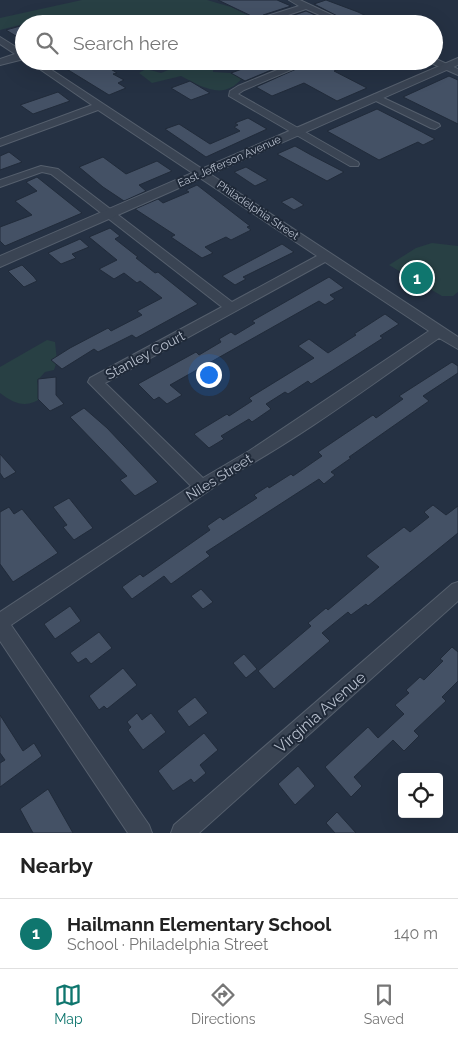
<!DOCTYPE html>
<meta charset="utf-8">
<style>
:root{--surface:#fff;--page:#f2f2f2;--text:#222;--muted:#767676;--line:#e0e0e0;--accent:#0f766e}
body{margin:0;font-family:Raleway,sans-serif;background:var(--page);color:var(--text)}
.controls{position:absolute;right:15px;bottom:15px;display:grid;overflow:hidden;border-radius:5px;box-shadow:0 5px 20px #0002}
.controls button{width:45px;height:45px;display:grid;place-items:center;padding:0;border:0;border-bottom:1px solid var(--line);background:var(--surface);color:var(--text);font:25px sans-serif}
.you{position:absolute;left:208px;top:374px;width:18px;height:18px;margin:-12px;border:4px solid #fff;border-radius:50%;background:#1a73e8;box-shadow:0 0 0 8px #1a73e833}
.badge{display:grid;place-items:center;width:32px;height:32px;border-radius:50%;background:var(--accent);color:#fff;font-size:16px;font-weight:700}
.pin{position:absolute;translate:-50% -50%;border:2px solid #fff;box-shadow:0 1px 5px #0006}
.list{margin:0;padding:0;list-style:none}
h2{display:flex;justify-content:space-between;align-items:center;height:65px;margin:0;padding:0 20px;font-size:21px}
h2 small{font-size:16px;font-weight:400;color:var(--muted)}
.list li{display:grid;grid-template-columns:32px 1fr auto;gap:15px;align-items:center;box-sizing:border-box;height:70px;padding:0 20px;border-top:1px solid var(--line)}
.list b{display:block;font-size:19px;white-space:nowrap}
.list p{margin:0;font-size:16px;white-space:nowrap;color:var(--muted)}
.list em{font-size:16px;font-style:normal;color:var(--muted)}
.icon{flex:none;width:28px;height:28px;fill:none;stroke:currentColor;stroke-width:2;stroke-linecap:round;stroke-linejoin:round}
.map{position:relative;flex:none;width:458px;height:833px;overflow:hidden}
.search{position:absolute;background:var(--surface);box-shadow:0 5px 20px #0002;left:15px;right:15px;top:15px;height:55px;display:flex;align-items:center;gap:12px;box-sizing:border-box;padding:0 18px;border-radius:28px;color:var(--muted);font-size:19px}
.sheet{height:135px;background:var(--surface)}
nav{display:flex;justify-content:space-around;align-items:center;box-sizing:border-box;height:70px;border-top:1px solid var(--line);background:var(--surface);font-size:14px;color:var(--muted)}
nav a{display:grid;justify-items:center;gap:2px}
nav .on{color:var(--accent)}
.map>svg:first-child{display:block}
.green{fill:#284044}
.building{fill:#445165;stroke:#212b3a}
.lines{fill:none;stroke-linecap:round;stroke-linejoin:round}
.minor-casing{stroke:#555f6d;stroke-width:2}
.tertiary-casing{stroke:#555f6d;stroke-width:2}
.minor{fill:#3a4453;fill-rule:evenodd}
.tertiary{fill:#3a4453;fill-rule:evenodd}
.labels{text-anchor:middle;stroke-width:4;stroke-linejoin:round;paint-order:stroke}
.far-street-label{font-size:11px;fill:#b7bfcd;stroke:#1f2938}
.street-label{font-size:14px;fill:#b7bfcd;stroke:#1f2938}
.near-street-label{font-size:16px;fill:#b7bfcd;stroke:#1f2938}
</style>
<div class="map">
<svg width="458" height="833" viewBox="0 0 458 833">
<rect width="100%" height="100%" fill="#253143"/>
<path class="green" d="M82 0H207L231 7 265 24H44L39 20 0 30V18Z
M176 61H221L214 64 213 72 230 73 242 78C224 101 202 87 181 76L152 83 139 73 146 69 161 73 178 66Z
M432 243 458 246V292L453 296H442L389 265 416 248Z
M47 340 55 342 57 361 54 370 45 372 37 381 42 397C28 409 14 404 0 393V367Z"/>
<path class="building" d="M218 0H277L291 6 263 15 262 21Z
M326 0 358 12 383 24H353L314 4Z
M306 11 335 24 266 23H271Z
M24 25V41L6 30Z
M85 61H98L117 73 113 74 124 80 118 83 126 88 109 95 65 68Z
M264 61H293L245 81 231 73Z
M314 61H329L343 68 334 71 367 88 337 101 304 83 272 96 256 87Z
M449 76 458 80V124L403 97Z
M190 81 210 93 191 100 171 88Z
M58 92 70 101 33 114 20 105Z
M377 109 422 132 435 139 423 145 418 142 379 160 327 131Z
M248 118 267 129 206 157 165 129 179 124 210 144 240 131 234 127 238 125 235 123Z
M295 146 311 155 344 172 327 181 277 154Z
M9 152 22 162 0 170V156Z
M103 157 126 174 157 161 172 171 139 185 146 191 124 201 103 187 79 167Z
M246 167 268 180 255 186 234 172Z
M37 177 82 213 5 246 0 241V227L32 215 15 201 37 191 26 182Z
M197 185 250 226 247 227 251 230 231 240 226 237 205 247 213 253 202 258 171 237 175 235 135 209 158 199 163 203 189 192 186 190Z
M292 197 304 205 294 210 281 202Z
M110 228 120 236 115 239 138 257 136 258 155 273 158 272 198 304 136 338 132 335 98 352 94 349 62 369 51 360 70 348 108 328 111 331 142 315 137 311 162 298 140 281 137 283 124 273 114 279 99 269 117 260 89 237Z
M80 239 89 247 72 254 76 258 61 264 48 253Z
M282 244 294 252 243 277 246 279 235 285 222 276Z
M22 265 34 277 37 281 24 287 8 271Z
M329 277 344 288 330 295 335 299 325 305 319 301 170 385 182 395 167 404 159 397 154 400 138 384 196 352 199 355 221 342 219 339 231 332 235 335 255 323 252 321Z
M385 314 399 324 380 336 383 338 311 384 308 381 288 394 285 392 266 404 271 409 252 422 249 419 221 436 224 439 209 448 194 434 227 414 229 416 252 401 249 398 314 358 298 346 309 339 328 353 356 335 354 334Z
M452 362 458 366V373L423 396 429 401 349 457 351 458 331 472 335 475 324 484 319 479 206 552 210 556 171 584 164 576 132 599 122 587 140 574 143 577 210 530 207 526 220 517 223 520 257 498 254 495 268 486 269 488 291 474 293 476 322 456 318 452 373 415 376 418 403 399 399 396Z
M56 377V395L64 404 50 411 38 399V379Z
M84 408 107 428 158 482 135 496 120 480 127 476 70 417Z
M0 454 16 472 4 479 0 473Z
M69 498 93 528 74 540 63 527 67 525 53 507Z
M433 505 446 515 458 506V533L368 606 366 604 351 615 348 612 322 633 330 641 274 689 258 671 311 626 308 623 326 608 328 610 379 567 366 556 404 527 410 532 429 517 424 512Z
M9 507 14 514 22 509 58 553 13 582 0 564V512Z
M201 589 213 602 203 609 191 596Z
M70 606 81 621 55 639 44 624Z
M99 632 112 648 91 664 86 658 78 663 70 653Z
M452 647 458 652V681L442 697 446 701 414 731 419 736 404 751 393 740 354 777 362 786 351 797 325 767 368 727 378 738 404 714 395 705 409 693 406 690 420 677 424 680 443 661 440 659Z
M244 654 257 669 246 678 233 663Z
M123 668 137 685 107 709 104 706 99 710 89 696Z
M195 697 208 713 189 727 177 711Z
M137 713 142 720 151 713 166 732 143 750 128 730 131 727 127 722Z
M0 715 23 751 34 743 42 756 0 787V763L5 760 0 753Z
M204 733 218 750 200 765 206 773 194 783 191 779 173 791 158 771Z
M298 766 315 786 295 805 278 784Z
M48 789 73 833H33L20 809Z
M337 812 356 833H335L326 823Z"/>
<g class="lines">
<defs>
<path id="minor" d="M289 0H300L351 24H340L306 9 270 21H264V17L299 6Z
M0 37 24 52V59L0 65V59L15 54 0 44Z
M434 58 458 69V75L431 63 430 61H434Z
M28 61H38L458 337V349L439 338C372 384 306 434 235 473L11 625 149 825 152 833H128L0 641V612L191 486 88 382 90 378 222 307 51 174 42 172 0 187V180L41 166 58 169 232 302 317 256 98 110 0 146V139L92 105ZM325 262 429 331 249 451 203 478 105 383Z
M299 61H312L244 90 238 94 358 162 359 164 358 166H350L229 96 230 91 238 86Z
M375 94 439 124 440 126 435 129 431 128 372 99 370 97Z
M458 582V601L199 833H171L174 825 452 584Z"/>
<path id="tertiary" d="M458 58V65L0 267V256Z"/>
</defs>
<use href="#minor" class="minor-casing"/>
<use href="#tertiary" class="tertiary-casing"/>
<use href="#minor" class="minor"/>
<use href="#tertiary" class="tertiary"/>
</g>
<g class="labels">
<g class="far-street-label">
<text transform="translate(229 161) rotate(-24)" y="4">East Jefferson Avenue</text>
<text transform="translate(258 210) rotate(34)" y="4">Philadelphia Street</text>
</g>
<g class="street-label">
<text transform="translate(145 355) rotate(-28)" y="5">Stanley Court</text>
<text transform="translate(219 477) rotate(-32)" y="5">Niles Street</text>
</g>
<g class="near-street-label">
<text transform="translate(320 712) rotate(-41)" y="6">Virginia Avenue</text>
</g>
</g>
</svg>
<div class="controls">
<button><svg class="icon" aria-label="locate" viewBox="0 0 24 24"><circle cx="12" cy="12" r="6"/><path d="M12 2v4M12 18v4M2 12h4M18 12h4"/></svg></button>
</div>
<div class="you"></div>
<div class="pin badge" style="left:417px;top:278px">1</div>
<div class="search"><svg class="icon" aria-label="search" viewBox="0 0 24 24"><circle cx="10" cy="10" r="6"/><path d="M15 15l6 6"/></svg>Search here</div>
</div>
<section class="sheet">
<h2>Nearby<small></small></h2>
<ul class="list">
<li><span class="badge">1</span><div><b>Hailmann Elementary School</b><p>School · Philadelphia Street</p></div><em>140 m</em></li>
</ul>
</section>
<nav>
<a class="on"><svg class="icon" aria-label="map" viewBox="0 0 24 24"><path d="M3 6l6-2 6 2 6-2v14l-6 2-6-2-6 2zM9 4v14M15 6v14"/></svg>Map</a>
<a><svg class="icon" aria-label="directions" viewBox="0 0 24 24"><path d="M12 3l9 9-9 9-9-9zM9 14v-3h6M13 9l2 2-2 2"/></svg>Directions</a>
<a><svg class="icon" aria-label="saved" viewBox="0 0 24 24"><path d="M7 4h10v16l-5-4-5 4z"/></svg>Saved</a>
</nav>
